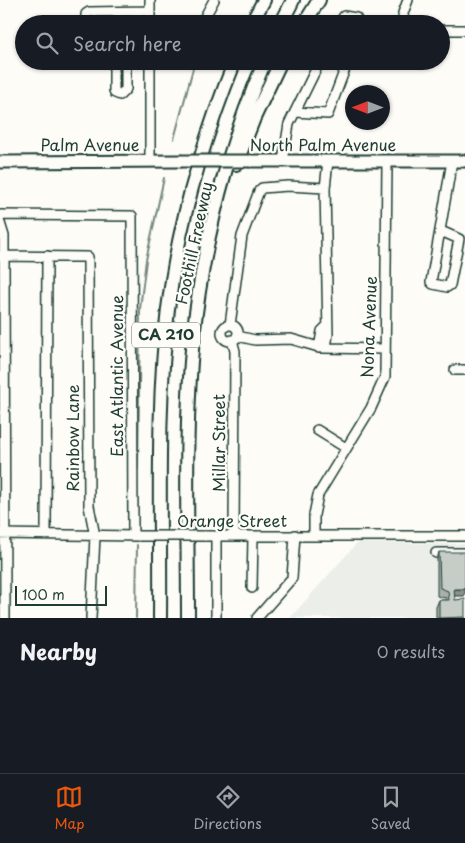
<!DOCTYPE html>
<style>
:root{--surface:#171b24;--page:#242831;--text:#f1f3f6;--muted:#9ea1a6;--line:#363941;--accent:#ea580c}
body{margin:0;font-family:"Playpen Sans",sans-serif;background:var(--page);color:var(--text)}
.compass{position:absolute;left:345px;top:85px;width:45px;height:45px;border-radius:50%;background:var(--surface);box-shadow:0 1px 4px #0004;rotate:270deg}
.scale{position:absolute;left:15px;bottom:12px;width:92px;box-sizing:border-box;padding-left:5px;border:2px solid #1f3d34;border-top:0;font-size:14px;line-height:18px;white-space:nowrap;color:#1f3d34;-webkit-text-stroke:4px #fdfcf7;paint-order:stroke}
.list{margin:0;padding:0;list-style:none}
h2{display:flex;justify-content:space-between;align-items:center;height:65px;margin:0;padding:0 20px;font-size:21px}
h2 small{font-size:16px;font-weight:400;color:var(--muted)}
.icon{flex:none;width:28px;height:28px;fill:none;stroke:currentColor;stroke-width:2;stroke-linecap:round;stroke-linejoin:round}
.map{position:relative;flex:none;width:465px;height:618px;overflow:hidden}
.search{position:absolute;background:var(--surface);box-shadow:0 1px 4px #0004;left:15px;right:15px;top:15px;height:55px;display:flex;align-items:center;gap:12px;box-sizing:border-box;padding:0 18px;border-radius:28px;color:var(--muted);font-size:19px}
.sheet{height:155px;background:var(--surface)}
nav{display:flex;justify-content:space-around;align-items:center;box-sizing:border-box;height:70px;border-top:1px solid var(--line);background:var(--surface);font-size:14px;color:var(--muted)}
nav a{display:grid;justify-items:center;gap:2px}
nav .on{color:var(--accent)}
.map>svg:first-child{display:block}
.built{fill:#eceee9}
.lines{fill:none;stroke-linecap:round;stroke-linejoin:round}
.stream{stroke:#75877f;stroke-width:2}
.minor-casing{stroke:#1f3d34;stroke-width:12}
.major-casing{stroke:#1f3d34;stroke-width:15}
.highway-casing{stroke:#1f3d34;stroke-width:16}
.minor{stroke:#fdfcf7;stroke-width:9}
.major{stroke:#fdfcf7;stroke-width:11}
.highway{stroke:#fdfcf7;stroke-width:12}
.minor-bridge-casing{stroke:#1f3d34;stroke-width:12;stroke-linecap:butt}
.major-bridge-casing{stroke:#1f3d34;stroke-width:15;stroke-linecap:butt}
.minor-bridge{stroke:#fdfcf7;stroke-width:9}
.major-bridge{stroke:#fdfcf7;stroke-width:11}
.wall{fill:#aab0ab;stroke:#1f3d34}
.shaded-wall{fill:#8b908b;stroke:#1f3d34}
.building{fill:#c6cdc7;stroke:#1f3d34}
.labels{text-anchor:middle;stroke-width:4.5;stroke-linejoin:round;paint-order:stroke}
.shield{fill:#fdfcf7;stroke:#62766e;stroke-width:1}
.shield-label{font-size:15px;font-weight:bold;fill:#1f3d34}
.street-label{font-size:16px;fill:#1f3d34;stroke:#fdfcf7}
</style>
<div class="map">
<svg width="465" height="618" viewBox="0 0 465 618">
<rect width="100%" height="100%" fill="#fdfcf7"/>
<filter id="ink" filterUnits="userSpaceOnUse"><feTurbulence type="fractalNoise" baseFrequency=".02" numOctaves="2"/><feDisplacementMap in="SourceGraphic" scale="10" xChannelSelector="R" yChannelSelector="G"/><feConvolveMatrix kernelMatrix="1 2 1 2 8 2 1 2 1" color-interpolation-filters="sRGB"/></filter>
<g filter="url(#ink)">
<path class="built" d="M358 542 465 544V618H290Z"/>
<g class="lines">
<path class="stream" d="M174 139 195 61
M138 469 140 309 146 260 164 178
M136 618 137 545"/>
<defs>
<path id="minor" d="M150 0V24
M86 24V14L89 12 150 11
M201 24 214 0
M339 24 344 16 356 18 359 24
M404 24 403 13 408 0
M441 30H465
M114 61V90L115 93 120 95 126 89V61
M150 61V161
M295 112 328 114 348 61
M283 161 289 124 320 61
M325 188 328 161
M0 215 132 216 133 536
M0 223 4 236V256L5 618
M441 231 459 239 450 285 447 287 433 284 431 282 452 161
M0 256 88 257 89 506 95 536 91 618
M230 325 242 236 259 191 262 188 288 186 325 188 328 334 326 348
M222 333a8 8 0 1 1 16 0a8 8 0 1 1-16 0Z
M237 336 255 340 291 339 322 348 385 349
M232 340 235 351 234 536
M319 348 322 331 326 327
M455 370H465
M317 430 346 448
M0 534 137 536
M46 535 47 256
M314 535V515L318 495 371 408 385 377 387 162
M204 536H465
M436 553H465
M252 588 253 536
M216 618V536
M257 618 292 578 295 535"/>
<path id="major" d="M250 161H465
M0 162 180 161"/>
<path id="highway" d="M251 24 264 0
M281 24 293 0
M304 24 319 0
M236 164 254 118 281 61
M160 618C161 515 156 411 168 309 178 224 203 140 235 61
M188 618C188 525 184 431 193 338 203 244 227 148 265 61"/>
</defs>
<use href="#minor" class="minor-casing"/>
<use href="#major" class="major-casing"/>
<use href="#highway" class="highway-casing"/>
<use href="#minor" class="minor"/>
<use href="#major" class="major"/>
<use href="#highway" class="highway"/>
<defs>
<path id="minor-bridge" d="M139 536H204"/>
<path id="major-bridge" d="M180 161H250"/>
</defs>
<use href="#minor-bridge" class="minor-bridge-casing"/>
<use href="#major-bridge" class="major-bridge-casing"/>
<use href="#minor-bridge" class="minor-bridge"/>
<use href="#major-bridge" class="major-bridge"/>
</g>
<path class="wall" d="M439 552 454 596 455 600 465 618H436V607L439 600H446V598L437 596V559Z"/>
<path class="shaded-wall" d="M454 589H465V596H452Z"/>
<path class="building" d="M439 552H465V589H454L455 600 465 599V617L439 618V600H449L448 591 440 588Z"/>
</g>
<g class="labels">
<rect class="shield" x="132" y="322.5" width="68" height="25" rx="4"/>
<g class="shield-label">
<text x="166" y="340">CA 210</text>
</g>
<g class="street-label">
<text x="90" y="151">Palm Avenue</text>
<text x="323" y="151">North Palm Avenue</text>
<text transform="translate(194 243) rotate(-78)" y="6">Foothill Freeway</text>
<text transform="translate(369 327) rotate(-88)" y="6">Nona Avenue</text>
<text transform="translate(117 376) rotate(-90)" y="6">East Atlantic Avenue</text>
<text transform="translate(73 438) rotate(-90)" y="6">Rainbow Lane</text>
<text transform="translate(219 443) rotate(-90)" y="6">Millar Street</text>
<text x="232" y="527">Orange Street</text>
</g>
</g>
</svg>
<svg class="compass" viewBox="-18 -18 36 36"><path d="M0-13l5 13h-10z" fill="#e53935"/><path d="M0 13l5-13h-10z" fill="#9ea1a6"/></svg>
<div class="scale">100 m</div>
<div class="search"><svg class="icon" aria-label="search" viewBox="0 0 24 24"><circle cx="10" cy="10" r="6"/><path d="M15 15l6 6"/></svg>Search here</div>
</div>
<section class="sheet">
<h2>Nearby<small>0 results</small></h2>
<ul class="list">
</ul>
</section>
<nav>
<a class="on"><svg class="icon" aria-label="map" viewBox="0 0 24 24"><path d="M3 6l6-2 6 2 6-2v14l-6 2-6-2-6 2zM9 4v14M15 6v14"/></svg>Map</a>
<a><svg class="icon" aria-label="directions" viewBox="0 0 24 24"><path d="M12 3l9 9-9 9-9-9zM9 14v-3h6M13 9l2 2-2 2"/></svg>Directions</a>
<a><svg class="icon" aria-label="saved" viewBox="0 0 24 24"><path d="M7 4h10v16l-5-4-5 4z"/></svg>Saved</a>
</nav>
